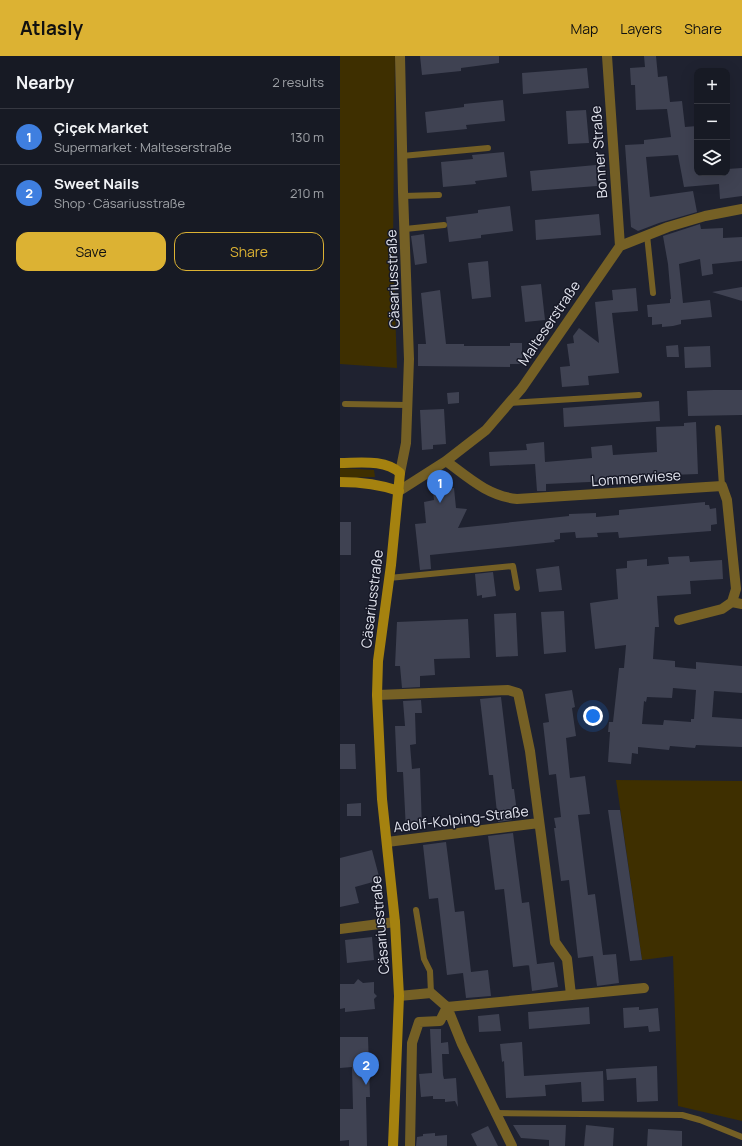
<!DOCTYPE html>
<meta charset="utf-8">
<style>
:root{--surface:#171a24;--page:#242731;--text:#f1f3f6;--muted:#9ea1a6;--line:#363841;--accent:#dcb233}
body{margin:0;font-family:Manrope,sans-serif;background:var(--page);color:var(--text)}
.controls{position:absolute;right:12px;top:12px;display:grid;overflow:hidden;border-radius:8px;box-shadow:0 4px 16px #0002}
.controls button{width:36px;height:36px;display:grid;place-items:center;padding:0;border:0;border-bottom:1px solid var(--line);background:var(--surface);color:var(--text);font:20px sans-serif}
.you{position:absolute;left:253px;top:660px;width:14px;height:14px;margin:-10px;border:3px solid #fff;border-radius:50%;background:#1a73e8;box-shadow:0 0 0 6px #1a73e833}
.badge{display:grid;place-items:center;width:26px;height:26px;border-radius:50%;background:var(--accent);color:#fff;font-size:13px;font-weight:700}
.pin{position:absolute;translate:-50% -33px;filter:drop-shadow(0 1px 2px #0008)}
.pin::after{content:'';position:absolute;top:21px;width:14px;height:12px;background:inherit;clip-path:polygon(0 0,100% 0,50% 100%)}
.list{margin:0;padding:0;list-style:none}
h2{display:flex;justify-content:space-between;align-items:center;height:52px;margin:0;padding:0 16px;font-size:17px}
h2 small{font-size:13px;font-weight:400;color:var(--muted)}
.list li{display:grid;grid-template-columns:26px 1fr auto;gap:12px;align-items:center;box-sizing:border-box;height:56px;padding:0 16px;border-top:1px solid var(--line)}
.list b{display:block;font-size:15px;white-space:nowrap}
.list p{margin:0;font-size:13px;white-space:nowrap;color:var(--muted)}
.list em{font-size:13px;font-style:normal;color:var(--muted)}
.actions{display:flex;gap:8px;padding:12px 16px}
.actions a{flex:1;padding:9px 0;border:1px solid var(--accent);border-radius:12px;text-align:center;font-size:14px;color:var(--accent)}
.actions .main{background:var(--accent);color:#111}
.icon{flex:none;width:22px;height:22px;fill:none;stroke:currentColor;stroke-width:2;stroke-linecap:round;stroke-linejoin:round}
.map{position:relative;flex:none;width:402px;height:1090px;overflow:hidden}
header{display:flex;align-items:center;gap:24px;box-sizing:border-box;height:56px;padding:0 20px;background:var(--accent);color:#111}
header strong{font-size:19px}
nav{display:flex;gap:22px;margin-inline-start:auto;font-size:14px}
main{display:flex}
aside{flex:1;background:var(--surface)}
.map>svg:first-child{display:block}
.green{fill:#3e2f00}
.building{fill:#3f4252;fill-rule:evenodd}
.lines{fill:none;stroke-linecap:round;stroke-linejoin:round}
.service{stroke:#756025;stroke-width:6}
.minor{stroke:#756025;stroke-width:10}
.secondary{stroke:#a5820f;stroke-width:10}
.labels{text-anchor:middle;stroke-width:3;stroke-linejoin:round;paint-order:stroke}
.street-label{font-size:14px;fill:#e2e4ee;stroke:#161826}
</style>
<header>
<strong>Atlasly</strong>
<nav><a>Map</a><a>Layers</a><a>Share</a></nav>
</header>
<main>
<aside>
<h2>Nearby<small>2 results</small></h2>
<ul class="list">
<li><span class="badge" style="background:#3f7fe0">1</span><div><b>Çiçek Market</b><p>Supermarket · Malteserstraße</p></div><em>130 m</em></li>
<li><span class="badge" style="background:#3f7fe0">2</span><div><b>Sweet Nails</b><p>Shop · Cäsariusstraße</p></div><em>210 m</em></li>
</ul>
<div class="actions"><a class="main">Save</a><a>Share</a></div>
</aside>
<div class="map">
<svg width="402" height="1090" viewBox="0 0 402 1090">
<rect width="100%" height="100%" fill="#1f2230"/>
<path class="green" d="M0 0H55L53 191 57 312 0 308Z
M0 412 34 414 35 421 0 422Z
M276 724 402 725V1065L338 1050 333 900 302 904Z"/>
<path class="building" d="M80 0H159V7L121 12V15L82 19Z
M304 0H316L318 21 327 20 330 46 342 45 345 71 357 70V117H387V113L402 112V140L380 143 379 128 344 131 338 99 306 101 310 141 353 135 357 156 319 167 298 175 291 171 285 89 304 88V84L331 81 327 53 296 54 295 29H291L290 12 305 11Z
M247 12 249 32 183 38 182 17Z
M163 44 165 65 126 69 127 73 87 77 85 56 124 51V48Z
M246 54 249 87 228 88 226 55Z
M164 96 167 121 135 125 136 128 103 131 101 106 133 103 132 99Z
M256 109 257 130 192 135 190 115Z
M170 150 173 175 141 179V182L109 186 106 161 138 157V154Z
M259 158 261 179 196 184 195 164Z
M360 168 361 173 383 172V182L402 181V205L372 208 373 218 362 220 360 203 339 208 343 247 370 244 372 261 341 264V268L333 270 322 271V268L312 269V261H308L307 249 330 247V243H331L328 208 323 180Z
M84 178 87 207 75 209 71 180Z
M148 205 151 241 132 243 128 207Z
M201 228 205 264 185 266 181 230Z
M402 231V245L372 236Z
M296 232 298 255 272 257 279 317 248 320 249 329 222 331 220 311 230 310 227 288 234 287 233 280 239 272 259 287 255 246 273 244 272 234Z
M100 234 106 288H124V290H170V287H182V308H170V311L78 310V288H86L81 237Z
M338 289 339 301H327L326 290Z
M370 290 371 311 345 312 344 291Z
M373 334H402V359L348 360 347 335Z
M119 336V347L108 348 107 337Z
M319 345 320 365 224 371 223 352Z
M104 353 106 388 93 389V393L82 394 80 354Z
M356 366 358 418 330 419V423H318V419L271 422V425L206 428V435H197L195 408 150 410 149 396 187 394 186 388 204 386 205 406 252 402 251 391 272 389 273 399 317 396 316 371 344 370V367Z
M114 432 116 452 127 453 118 472 229 460V458L256 457V461L279 459V454L365 446V449H369L370 453 376 452 377 468 371 469V475L279 482 278 476 257 477 258 481 236 482 235 476 220 477V483L214 484 215 486 90 499 91 513 80 514 75 468 86 467 84 446 94 444 93 434Z
M0 466H11V499H0Z
M349 500 350 506 382 504 383 523 350 525 351 538 317 540 319 571H315L313 603 335 605V611L356 613V606L402 610V637L374 635 372 661 402 663V691L356 689 355 692 330 690 329 694 298 691V698L292 697 291 708 268 706 270 676H268L269 666H273L279 612H284L286 589 255 593 250 547 278 543 276 513 287 512V505L307 503V510L329 508 328 501ZM333 632 356 634 354 663H351V666L324 664 323 669 302 668 304 645 306 646 307 641 332 642Z
M219 510 222 534 199 536 196 513Z
M153 516 156 540 142 542V539L137 540 135 518Z
M224 555 226 596 204 598 201 556Z
M176 557 178 600 156 601 154 558Z
M128 563 130 602 94 603 95 619 80 620V631L62 632 60 610H55L57 566Z
M232 634 235 651 232 652 236 680 226 682 230 722 245 720 250 758 238 759 248 839 255 838 263 899 276 898 279 927 257 930 253 900 238 902 229 824 221 825 214 772H216L214 762 221 761 216 718 209 719 203 667 209 666 205 638Z
M161 641 172 733H174L177 756 171 757 172 764 158 766 153 719H149L140 643Z
M81 644 82 657H75L76 688 70 689 72 713 80 712 82 773 66 774 63 716H57L55 670H65L63 645Z
M0 688H15L16 713H0Z
M21 747V760H7V748Z
M268 754H280L302 904 290 905Z
M173 777 182 847 189 846 197 908 173 911 164 833 155 834 148 780Z
M106 786 115 856 124 855 131 916 148 914 151 940 126 942 123 917 107 919 98 842 89 843 83 789Z
M32 794 40 824 15 831 19 847 0 851V802Z
M32 881 34 904 7 907 5 884Z
M214 906 218 931 192 935 189 909Z
M18 923 23 927 34 926V937L37 940 34 943 35 953 5 956V952L0 953V928H14Z
M249 951 250 968 189 973 188 956Z
M299 951V954L318 952 320 975 309 976 308 970 284 972 283 952Z
M159 958 161 975 139 976 138 960Z
M90 973H101V987L108 986 109 998H102L103 1019 104 1023 116 1022 118 1051 115 1045 105 1046V1043H93V1040L81 1041 79 1018 92 1017Z
M0 981H28L30 1041H26L27 1090H9V1084L0 1085V1053H13L12 1011 0 1012Z
M182 986 184 1020 263 1015 264 1045 242 1046 241 1026 205 1029 206 1040 166 1042 164 1005 162 1006 160 988Z
M317 1010 318 1045 297 1046 296 1022 267 1024 266 1013Z
M173 1069H226L225 1090H209V1084L181 1082Z
M246 1069 274 1072 273 1090H244Z
M148 1070 158 1090H137L131 1078Z
M308 1073 342 1075V1090H307Z
M95 1077V1080L107 1079V1090H76L77 1081 83 1080V1078Z"/>
<g class="lines">
<path class="service" d="M62 100 148 92
M63 140 99 139
M65 173 104 169
M307 179 313 237
M169 347 299 339
M5 348 67 349
M378 372 382 430
M49 522 173 510 177 532
M76 854 84 903 90 915 91 937
M154 1057 342 1059 360 1064 402 1081"/>
<path class="minor" d="M267 0 280 190
M106 405C129 422 148 440 177 443L382 430 387 444 396 533 392 546 382 553 339 564
M60 417 66 387 69 303 63 136 60 0
M59 435 106 405 146 374 182 332 280 190 328 171 365 160 402 153
M392 546 402 548
M37 639 168 634 178 637 190 695 215 886 227 903 231 939
M47 786 199 767
M0 873 55 866
M59 940 91 937 107 951 122 988 172 1090
M70 1090 72 987 79 966 100 965 107 951 304 932"/>
<path class="secondary" d="M0 407C19 407 45 403 60 417L51 509 38 605 37 639 42 743 55 866 59 940 53 1090
M0 426C21 426 39 428 59 435"/>
</g>
<g class="labels">
<g class="street-label">
<text transform="translate(259 96) rotate(-94)" y="5">Bonner Straße</text>
<text transform="translate(53 223) rotate(-92)" y="5">Cäsariusstraße</text>
<text transform="translate(209 267) rotate(-56)" y="5">Malteserstraße</text>
<text transform="translate(296 422) rotate(-4)" y="5">Lommerwiese</text>
<text transform="translate(32 543) rotate(-83)" y="5">Cäsariusstraße</text>
<text transform="translate(121 763) rotate(-7)" y="5">Adolf-Kolping-Straße</text>
<text transform="translate(40 869) rotate(-95)" y="5">Cäsariusstraße</text>
</g>
</g>
</svg>
<div class="controls">
<button>+</button>
<button>−</button>
<button><svg class="icon" aria-label="layers" viewBox="0 0 24 24"><path d="M12 4l9 5-9 5-9-5zM3 14l9 5 9-5"/></svg></button>
</div>
<div class="you"></div>
<div class="pin badge" style="left:100px;top:447px;background:#3f7fe0">1</div>
<div class="pin badge" style="left:26px;top:1029px;background:#3f7fe0">2</div>
</div>
</main>
